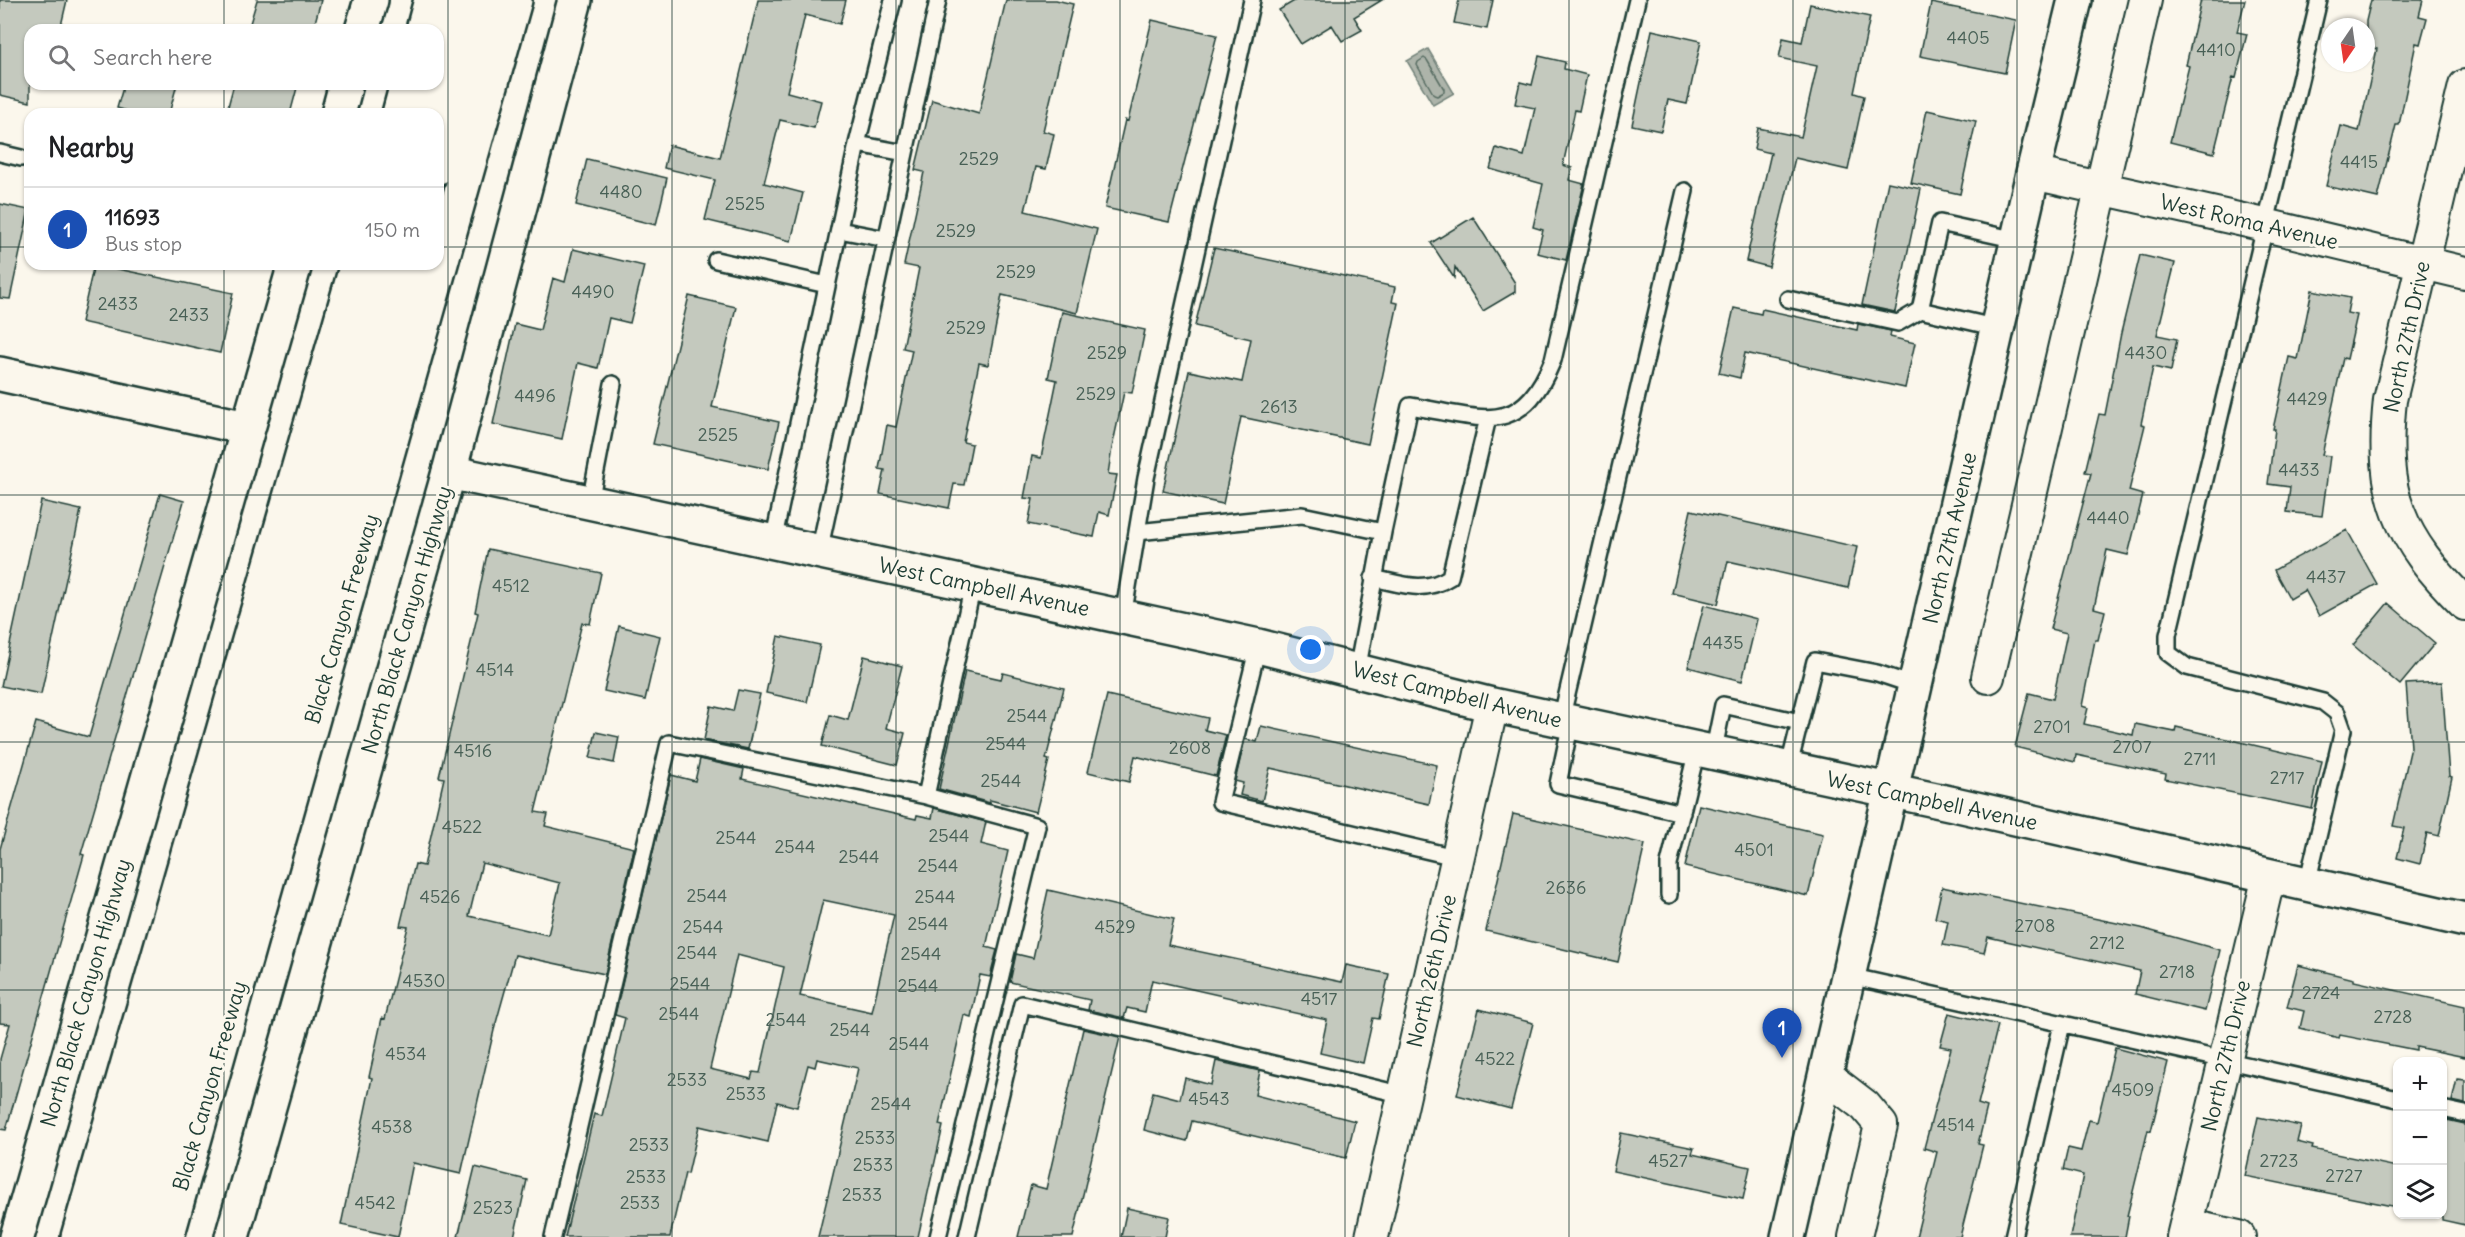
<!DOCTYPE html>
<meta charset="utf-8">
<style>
:root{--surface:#fff;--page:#f6f6f6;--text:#202124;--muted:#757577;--line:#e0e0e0;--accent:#d1495b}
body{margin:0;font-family:Delius,sans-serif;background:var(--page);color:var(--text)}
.controls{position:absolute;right:18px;bottom:18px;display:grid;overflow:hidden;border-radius:12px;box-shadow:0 2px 4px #0004}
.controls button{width:54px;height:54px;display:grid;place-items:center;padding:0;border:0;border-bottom:2px solid var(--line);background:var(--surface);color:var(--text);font:30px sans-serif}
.compass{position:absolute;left:2321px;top:18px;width:54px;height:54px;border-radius:50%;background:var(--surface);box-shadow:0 2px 4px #0004;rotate:193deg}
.you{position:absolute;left:1311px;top:650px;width:21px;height:21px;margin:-15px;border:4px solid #fff;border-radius:50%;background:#1a73e8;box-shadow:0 0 0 9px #1a73e833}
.badge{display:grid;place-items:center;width:39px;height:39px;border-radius:50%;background:var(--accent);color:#fff;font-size:20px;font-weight:700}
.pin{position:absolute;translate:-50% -50px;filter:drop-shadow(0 2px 3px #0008)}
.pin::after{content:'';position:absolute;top:32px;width:21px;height:18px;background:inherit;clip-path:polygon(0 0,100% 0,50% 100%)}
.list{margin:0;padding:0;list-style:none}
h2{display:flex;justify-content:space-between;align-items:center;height:78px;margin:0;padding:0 24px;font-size:26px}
h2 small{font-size:20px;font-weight:400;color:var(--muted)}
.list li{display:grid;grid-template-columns:39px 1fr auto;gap:18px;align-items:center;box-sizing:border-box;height:84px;padding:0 24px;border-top:2px solid var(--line)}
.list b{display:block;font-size:22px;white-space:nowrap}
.list p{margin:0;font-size:20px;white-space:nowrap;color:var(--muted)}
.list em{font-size:20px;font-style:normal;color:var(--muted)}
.icon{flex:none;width:33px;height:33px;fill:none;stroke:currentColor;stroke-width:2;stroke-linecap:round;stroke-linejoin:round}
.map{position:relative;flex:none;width:2465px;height:1237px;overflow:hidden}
.search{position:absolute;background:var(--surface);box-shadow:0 2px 4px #0004;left:24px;top:24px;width:420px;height:66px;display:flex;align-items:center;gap:15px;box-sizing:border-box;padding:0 21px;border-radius:18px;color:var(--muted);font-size:22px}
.panel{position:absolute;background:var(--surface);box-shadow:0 2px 4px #0004;left:24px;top:108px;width:420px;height:162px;border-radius:18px}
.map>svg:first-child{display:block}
.water{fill:#adb4aa;stroke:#74847b;stroke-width:1.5}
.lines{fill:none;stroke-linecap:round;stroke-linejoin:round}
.shore{stroke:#586d63;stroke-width:1.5}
.building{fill:#c4c9be;stroke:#1f3d34;stroke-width:1.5;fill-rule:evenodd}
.service-casing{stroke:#1f3d34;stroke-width:20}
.minor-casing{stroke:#1f3d34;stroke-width:36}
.tertiary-casing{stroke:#1f3d34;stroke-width:38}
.secondary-casing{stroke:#1f3d34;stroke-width:38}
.motorway-casing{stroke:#1f3d34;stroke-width:38}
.service{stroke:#fbf7ec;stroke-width:15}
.minor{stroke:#fbf7ec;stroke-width:32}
.tertiary{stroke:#fbf7ec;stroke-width:33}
.secondary{stroke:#fbf7ec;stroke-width:33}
.motorway{stroke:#fbf7ec;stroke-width:33}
.grid{fill:none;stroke:#1f3d34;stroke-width:1.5;stroke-opacity:0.55}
.labels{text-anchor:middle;stroke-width:6;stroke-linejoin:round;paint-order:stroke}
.number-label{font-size:18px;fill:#486056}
.street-label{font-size:21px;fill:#1f3d34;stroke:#fbf7ec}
</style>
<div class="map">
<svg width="2465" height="1237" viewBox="0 0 2465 1237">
<rect width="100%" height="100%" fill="#fbf7ec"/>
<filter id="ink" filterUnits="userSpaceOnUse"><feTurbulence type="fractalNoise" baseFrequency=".0167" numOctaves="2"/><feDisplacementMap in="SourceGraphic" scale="12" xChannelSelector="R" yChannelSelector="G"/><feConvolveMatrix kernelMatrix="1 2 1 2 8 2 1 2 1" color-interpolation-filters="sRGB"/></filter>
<g filter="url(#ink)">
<path class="water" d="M1428 49 1454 93 1433 105 1407 61Z"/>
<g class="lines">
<path class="shore" d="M1424 58 1427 60 1444 89V92L1437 96 1434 95 1417 65 1418 62Z"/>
</g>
<path class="building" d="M0 0H67L60 30H30V102L0 95Z
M257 0H321L313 30H248Z
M758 0H846L840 24 805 15 787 92 821 101 814 128 780 120 764 183 803 193 791 241 705 220 715 180 664 168 669 145 720 158Z
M1006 0H1056L1073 4 1043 131 1054 134 1046 169 1036 167 1025 211 1097 229 1077 313 1002 295 988 365 979 363 963 442 972 444 964 485 954 484 949 508 880 494 885 470 879 469 887 425 896 427 912 350 903 348 919 268 904 265 924 172 915 170 932 100 979 114Z
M1296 0H1382L1354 17 1362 30 1342 41 1332 25 1301 44 1279 10Z
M1459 0H1493L1487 29 1454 23Z
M2201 0H2245L2237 32 2247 34 2236 78 2233 77 2214 153 2170 142 2189 66 2186 65Z
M2371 0H2423L2419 16 2427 18 2420 44 2416 43 2399 125H2396L2378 198 2326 186 2341 126 2359 131 2377 49 2366 46V21Z
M1931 3 2016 20 2005 73 1920 56Z
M1810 4 1870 17 1854 93 1864 96 1848 170 1795 158 1769 267 1746 261 1771 153 1754 149 1758 128 1801 137 1817 66 1779 58 1783 38 1802 42Z
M1152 20 1217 35 1169 222 1105 208 1125 120 1128 121Z
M1652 30 1701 41 1687 104 1668 100 1661 131 1632 125Z
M1539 56 1565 62 1564 69 1587 75 1579 111 1575 110 1563 165 1572 168 1569 180 1584 184 1566 260 1537 253 1543 230 1533 227 1543 184 1490 169 1496 148 1524 156 1535 108 1515 104 1520 82 1532 85Z
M124 84H177L169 114H138L117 108Z
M234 84H298L290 114H226Z
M1927 110 1976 121 1960 194 1911 183Z
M587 159 667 178 656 225 576 205Z
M1888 182 1921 189 1895 312 1862 305Z
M0 204 29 210 10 299 0 298Z
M1473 217 1515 283V292L1483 311 1455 267 1454 278 1431 243Z
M1214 248 1395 287 1392 302 1398 303 1368 444 1241 417 1223 504 1163 491 1189 371 1242 382 1251 339 1195 326Z
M573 249 644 266 630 323 609 318 598 368 578 363 562 439 493 424 515 324 540 330 553 278 565 282Z
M2140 255 2175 263 2157 335 2177 339 2171 371 2153 367 2141 424 2145 425 2129 491 2143 495 2128 555 2107 550 2094 608 2105 611 2098 640H2095L2082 706 2088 708 2084 724 2133 735 2135 724 2175 732 2176 727 2322 761 2312 809 2165 779 2166 774 2076 755 2075 762 2015 747 2029 693 2053 699 2067 633 2050 629 2091 473 2085 472 2099 414 2105 415 2121 333Z
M94 264 233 293 220 353 81 322Z
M2312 290 2350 298 2347 313 2357 315 2347 359 2343 358 2322 455 2330 456 2322 516 2287 512 2290 487 2268 484 2275 429H2273L2289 357 2298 359Z
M689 296 736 307 712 407 779 422 768 469 653 444Z
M1734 308 1761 314 1762 309 1857 330 1858 324 1891 331 1890 337 1915 343 1905 388 1745 353 1740 378 1719 373Z
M1062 312 1145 330 1132 393 1124 392 1112 448 1108 474 1117 475 1109 515 1099 512 1094 537 1028 524 1033 499 1024 498 1032 456 1041 458 1057 380 1048 378Z
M160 494 184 501 81 854 84 855 6 1130 0 1129V1059L10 1024 0 1023V849L36 722 89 737Z
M41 501 81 510 41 694 1 686Z
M1691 510 1857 547 1848 588 1728 561 1718 604 1672 593Z
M2347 530 2377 584 2319 616 2305 590 2290 599 2274 570Z
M488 549 601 573 590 624 582 623 535 812 548 814 545 826 634 848 605 974 515 955 494 1030 461 1174 413 1163 398 1237 341 1225 372 1078 369 1077 382 1018 385 1019 408 927 400 926 415 864 424 866 444 778 439 777 478 613 475 612ZM482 863 560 883 548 935 469 916Z
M2388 603 2435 643 2400 685 2353 645Z
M1704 605 1757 619 1742 681 1688 667Z
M619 626 660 636 645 700 604 691Z
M778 636 820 645 807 702 766 693Z
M864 656 902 666 886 728 905 733 897 765 822 746 830 715 848 720Z
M965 671 1001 679 1003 673 1064 688 1046 759 1049 760 1036 812 990 800V803L939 789Z
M2442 682 2449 776 2452 777 2439 836 2427 833 2420 864 2397 858 2404 828 2393 826 2411 747 2406 684Z
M738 690 760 694 748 749 704 740 711 706 733 711Z
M1107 695 1208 718 1205 730 1226 735 1216 776 1135 756 1129 782 1088 772Z
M1261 726 1437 765 1429 804 1270 768 1262 801 1240 795 1243 783 1235 781 1245 739 1257 742Z
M596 732 619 737 614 763 590 758Z
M700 759 744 769 742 779 916 819 917 815 932 818 934 808 986 822 981 844 1008 851 986 947 997 950 990 977 980 975 971 1017 964 1015 939 1125 943 1126 918 1237H818L858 1068 817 1059 815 1067 808 1065 797 1107 777 1102 768 1142 699 1126 688 1174 685 1173 670 1237H565L594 1114 602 1116 625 1018 615 1015 671 775 695 781ZM823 900 894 915 872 1012 800 996ZM737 955 784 967 760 1073 753 1072 751 1079 710 1069Z
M1699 805 1823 834 1808 896 1685 867Z
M1513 814 1645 844 1618 962 1486 931Z
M1942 887 2141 928 2220 950 2205 1011 2135 994 2140 971 1988 937 1984 953 1943 945 1948 921 1935 918Z
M1048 890 1174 919 1168 945 1342 982 1346 965 1389 974 1379 1019 1373 1018 1363 1063 1320 1053 1327 1020 1258 1005V1004L1152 980 1145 1012 1127 1008 1124 1018 1088 1010 1090 1000 1010 982 1016 954 1033 958Z
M2298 965 2354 979V981L2465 1006V1057L2416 1047V1050L2340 1035 2339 1038 2300 1028 2304 1011 2287 1007Z
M1479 1009 1533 1023 1511 1109 1457 1095Z
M1949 1013 1998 1025 1978 1104 1987 1107 1978 1144 1983 1145 1960 1237H1916L1937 1152 1924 1148 1951 1048 1940 1046Z
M1083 1029 1120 1037 1073 1237H1018L1031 1185 1046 1189Z
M2115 1048 2168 1062 2151 1131 2148 1130 2127 1216H2129L2125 1237H2070L2083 1175 2063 1170 2068 1148 2081 1151 2089 1120 2097 1122Z
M1216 1061 1260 1071 1255 1095 1355 1121 1346 1158 1192 1121 1187 1141 1144 1130 1153 1092 1180 1099 1185 1078 1211 1085Z
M2457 1079 2465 1080V1104L2452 1101Z
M2258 1117 2301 1126 2297 1142 2313 1146 2312 1149 2397 1167V1207L2245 1176Z
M2447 1120 2465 1124V1225L2442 1220V1123L2446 1124Z
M1621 1133 1694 1148 1692 1154 1750 1167 1743 1199 1613 1171Z
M475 1167 527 1180 514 1237H458Z
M1127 1208 1169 1217 1165 1237H1121Z"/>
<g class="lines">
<defs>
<path id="service" d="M857 144 905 153
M0 153 21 158
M839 230 886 239
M716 260 827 285
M1788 299 1898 323 1920 310 1998 328
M1920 310 1940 223 2017 240
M590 502 613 384
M1137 532 1146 478 1252 0
M1383 532 1410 406C1481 417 1520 440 1553 360L1637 0
M773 542 857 144 893 0
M819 552 938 0
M1373 578C1402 584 1424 594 1450 577L1488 418
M1123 617 1137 532 1302 515 1383 532 1357 671
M1258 646 1220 802 1459 858
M1561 720 1685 191
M1571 722 1558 784 1682 813
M1713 754 1723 705 1800 722
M1788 770 1815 661 1877 673 1916 686
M926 796 973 585
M2307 884 2343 730 2337 713 2323 702 2187 667 2168 653V635L2319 0
M1669 895V864L1697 750
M1849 976 2398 1099
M2442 1109 2465 1114
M553 1237 669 743 926 796 1037 826 938 1237
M967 1237 1022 1004 1404 1095
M2013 1237 2062 1024"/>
<path id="minor" d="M2465 86 2390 400C2380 495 2398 537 2465 604
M2033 173 2265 225 2465 273
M1988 677 2145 0
M1826 1076 1865 1106 1881 1125 1855 1237
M2186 1225 2239 1237
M1372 1237 1492 705
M2183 1237 2269 876"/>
<path id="tertiary" d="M0 374 247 428
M449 472 1258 646 1492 705 1954 804 2465 920"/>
<path id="secondary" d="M362 30 371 0
M338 114 346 84
M17 1237 295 264
M232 1237 449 472 575 0
M1788 1237 2033 173 2075 0"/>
<path id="motorway" d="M423 30 431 0
M438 78 460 0
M399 114 407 84
M428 114 436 84
M438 167 485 0
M78 1237 357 264
M109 1237 385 264
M135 1237 411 264
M167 1237 515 0"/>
</defs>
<use href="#service" class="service-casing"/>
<use href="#minor" class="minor-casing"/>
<use href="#tertiary" class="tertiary-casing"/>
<use href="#secondary" class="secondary-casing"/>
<use href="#motorway" class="motorway-casing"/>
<use href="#service" class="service"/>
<use href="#minor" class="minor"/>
<use href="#tertiary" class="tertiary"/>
<use href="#secondary" class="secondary"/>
<use href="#motorway" class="motorway"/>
</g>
</g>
<path class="grid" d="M224 0V30M448 0V1237M672 0V1237M896 0V1237M1120 0V1237M1345 0V1237M1569 0V1237M1793 0V1237M2017 0V1237M2241 0V1237M224 84V114M0 247H30M438 247H2465M224 264V1237M0 495H2465M0 742H2465M0 990H2465"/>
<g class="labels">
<g class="number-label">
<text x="1968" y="44">4405</text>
<text x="2216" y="56">4410</text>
<text x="979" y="165">2529</text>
<text x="2359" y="168">4415</text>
<text x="621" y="198">4480</text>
<text x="745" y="210">2525</text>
<text x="956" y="237">2529</text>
<text x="1016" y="278">2529</text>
<text x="593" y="298">4490</text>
<text x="118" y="310">2433</text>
<text x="189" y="321">2433</text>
<text x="966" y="334">2529</text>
<text x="1107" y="359">2529</text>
<text x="2146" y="359">4430</text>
<text x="1096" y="400">2529</text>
<text x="535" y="402">4496</text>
<text x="2307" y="405">4429</text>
<text x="1279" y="413">2613</text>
<text x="718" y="441">2525</text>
<text x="2299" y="476">4433</text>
<text x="2108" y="524">4440</text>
<text x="2326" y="583">4437</text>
<text x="511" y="592">4512</text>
<text x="1723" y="649">4435</text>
<text x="495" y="676">4514</text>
<text x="1027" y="722">2544</text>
<text x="2052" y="733">2701</text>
<text x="1006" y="750">2544</text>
<text x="2132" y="753">2707</text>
<text x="1190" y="754">2608</text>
<text x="473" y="757">4516</text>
<text x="2200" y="765">2711</text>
<text x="2287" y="784">2717</text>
<text x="1001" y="787">2544</text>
<text x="462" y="833">4522</text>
<text x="949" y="842">2544</text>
<text x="736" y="844">2544</text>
<text x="795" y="853">2544</text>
<text x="1754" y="856">4501</text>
<text x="859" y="863">2544</text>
<text x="938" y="872">2544</text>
<text x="1566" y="894">2636</text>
<text x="707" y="902">2544</text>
<text x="440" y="903">4526</text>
<text x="935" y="903">2544</text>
<text x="928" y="930">2544</text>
<text x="2035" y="932">2708</text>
<text x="703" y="933">2544</text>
<text x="1115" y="933">4529</text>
<text x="2107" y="949">2712</text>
<text x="697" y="959">2544</text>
<text x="921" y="960">2544</text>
<text x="2177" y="978">2718</text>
<text x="424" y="987">4530</text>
<text x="690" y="990">2544</text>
<text x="918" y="992">2544</text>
<text x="2321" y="999">2724</text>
<text x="1319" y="1005">4517</text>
<text x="679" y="1020">2544</text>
<text x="2393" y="1023">2728</text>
<text x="786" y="1026">2544</text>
<text x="850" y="1036">2544</text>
<text x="909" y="1050">2544</text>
<text x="406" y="1060">4534</text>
<text x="1495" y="1065">4522</text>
<text x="687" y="1086">2533</text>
<text x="2133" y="1096">4509</text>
<text x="746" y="1100">2533</text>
<text x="1209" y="1105">4543</text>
<text x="891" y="1110">2544</text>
<text x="1956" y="1131">4514</text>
<text x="392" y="1133">4538</text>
<text x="875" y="1144">2533</text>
<text x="649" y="1151">2533</text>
<text x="1668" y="1167">4527</text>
<text x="2279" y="1167">2723</text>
<text x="873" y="1171">2533</text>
<text x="2344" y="1182">2727</text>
<text x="646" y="1183">2533</text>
<text x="862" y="1201">2533</text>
<text x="375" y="1209">4542</text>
<text x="640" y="1209">2533</text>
<text x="493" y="1214">2523</text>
</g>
<g class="street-label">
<text transform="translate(2249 222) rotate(13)" y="7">West Roma Avenue</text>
<text transform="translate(2407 337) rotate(-78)" y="7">North 27th Drive</text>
<text transform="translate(1950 538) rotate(-77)" y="7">North 27th Avenue</text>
<text transform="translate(984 587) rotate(12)" y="7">West Campbell Avenue</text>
<text transform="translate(342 619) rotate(-74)" y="7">Black Canyon Freeway</text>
<text transform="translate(407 620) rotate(-74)" y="7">North Black Canyon Highway</text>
<text transform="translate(1457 695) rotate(14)" y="7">West Campbell Avenue</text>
<text transform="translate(1932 801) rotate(12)" y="7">West Campbell Avenue</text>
<text transform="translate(1432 971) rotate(-77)" y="7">North 26th Drive</text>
<text transform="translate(86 993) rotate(-74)" y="7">North Black Canyon Highway</text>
<text transform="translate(2226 1056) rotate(-77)" y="7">North 27th Drive</text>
<text transform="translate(210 1086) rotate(-74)" y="7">Black Canyon Freeway</text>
</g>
</g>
</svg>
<div class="controls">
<button>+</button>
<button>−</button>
<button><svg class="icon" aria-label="layers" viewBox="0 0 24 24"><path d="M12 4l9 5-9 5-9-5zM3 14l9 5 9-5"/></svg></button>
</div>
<svg class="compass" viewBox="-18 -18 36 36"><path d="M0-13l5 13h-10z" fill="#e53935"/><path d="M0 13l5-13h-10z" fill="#757577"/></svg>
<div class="you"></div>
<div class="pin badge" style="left:1782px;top:1058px;background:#1a4fb4">1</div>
<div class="search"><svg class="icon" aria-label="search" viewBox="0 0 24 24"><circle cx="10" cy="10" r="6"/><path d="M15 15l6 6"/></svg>Search here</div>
<section class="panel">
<h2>Nearby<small></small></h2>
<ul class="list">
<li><span class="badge" style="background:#1a4fb4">1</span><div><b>11693</b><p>Bus stop</p></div><em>150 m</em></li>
</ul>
</section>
</div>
